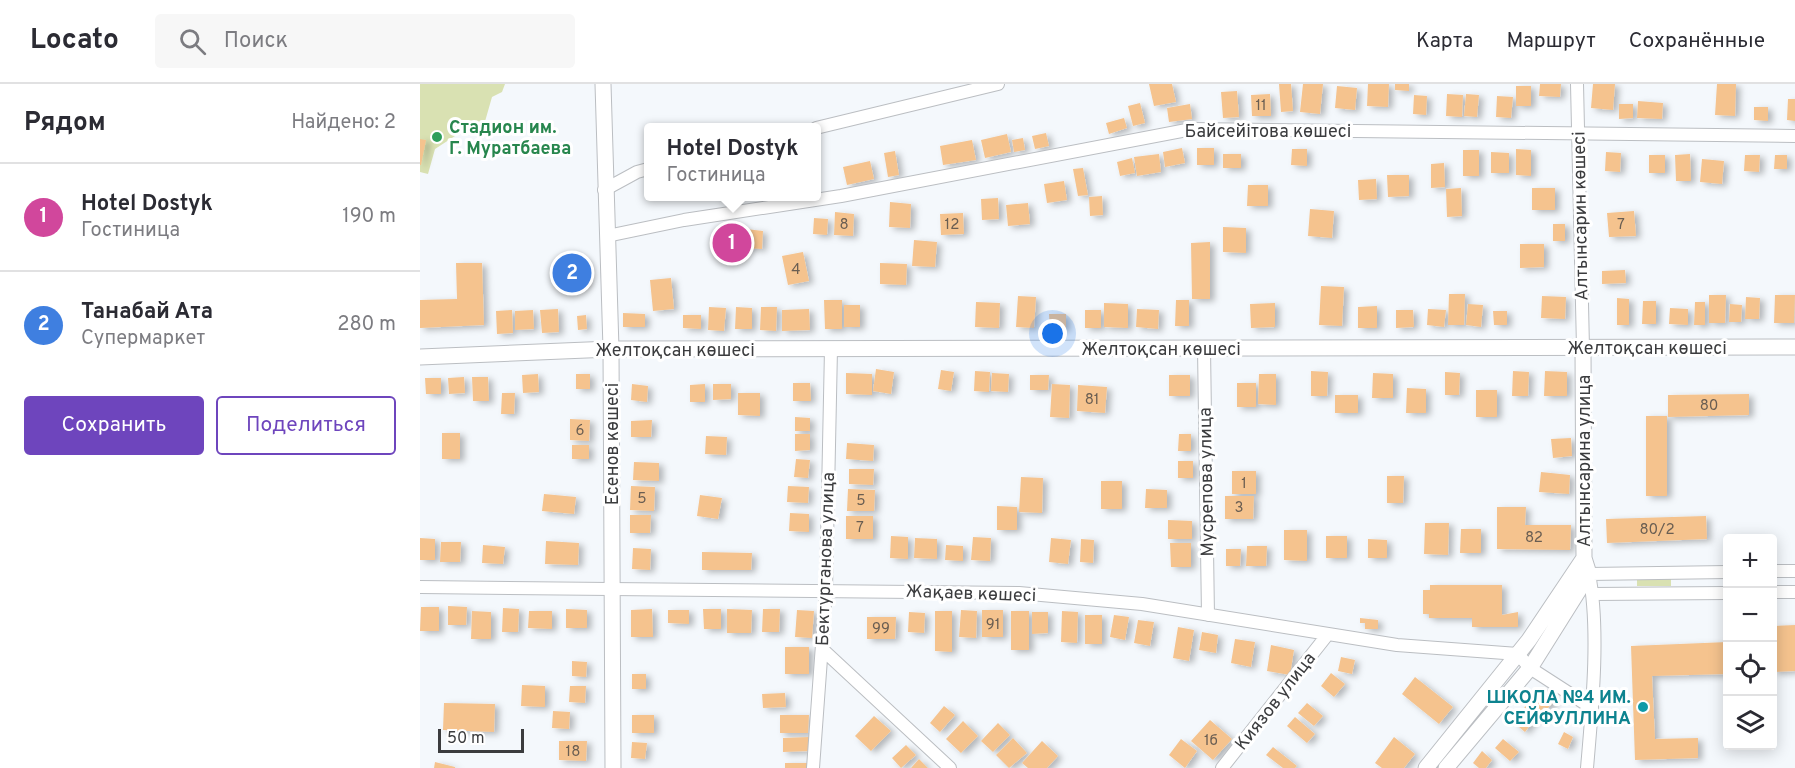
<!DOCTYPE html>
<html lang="ru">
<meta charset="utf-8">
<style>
:root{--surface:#fff;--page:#f7f7f7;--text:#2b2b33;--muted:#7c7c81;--line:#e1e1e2;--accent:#6e45bd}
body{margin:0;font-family:Overpass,sans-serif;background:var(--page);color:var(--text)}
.controls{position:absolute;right:18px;bottom:18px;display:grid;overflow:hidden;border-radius:6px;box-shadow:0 3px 15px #0003}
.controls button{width:54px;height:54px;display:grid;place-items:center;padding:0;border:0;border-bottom:2px solid var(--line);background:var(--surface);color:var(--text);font:30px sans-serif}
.scale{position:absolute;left:18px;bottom:15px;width:86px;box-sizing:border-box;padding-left:6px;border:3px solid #3b3c3e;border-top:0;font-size:16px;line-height:21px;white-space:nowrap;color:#3b3c3e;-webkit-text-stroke:4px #fff;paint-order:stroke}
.you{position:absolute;left:633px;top:250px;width:21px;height:21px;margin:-15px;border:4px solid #fff;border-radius:50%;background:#1a73e8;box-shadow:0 0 0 9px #1a73e833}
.badge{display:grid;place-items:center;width:39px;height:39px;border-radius:50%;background:var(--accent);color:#fff;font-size:20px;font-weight:700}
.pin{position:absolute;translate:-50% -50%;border:3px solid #fff;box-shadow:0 2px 6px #0006}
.popup{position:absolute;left:224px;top:39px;width:177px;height:78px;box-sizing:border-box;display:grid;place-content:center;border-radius:6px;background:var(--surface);filter:drop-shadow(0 2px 4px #0005);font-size:20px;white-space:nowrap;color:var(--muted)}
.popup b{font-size:22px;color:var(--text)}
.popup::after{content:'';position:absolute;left:50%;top:100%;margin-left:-12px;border:12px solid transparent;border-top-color:var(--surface)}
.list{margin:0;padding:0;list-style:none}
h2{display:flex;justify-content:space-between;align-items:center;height:78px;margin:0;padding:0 24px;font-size:26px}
h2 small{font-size:20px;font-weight:400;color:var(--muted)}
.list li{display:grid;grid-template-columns:39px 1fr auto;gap:18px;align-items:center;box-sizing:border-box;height:108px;padding:0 24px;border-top:2px solid var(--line)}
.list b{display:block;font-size:22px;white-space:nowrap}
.list p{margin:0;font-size:20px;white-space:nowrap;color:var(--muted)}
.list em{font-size:20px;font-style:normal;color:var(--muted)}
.actions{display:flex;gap:12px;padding:18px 24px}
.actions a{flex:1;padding:14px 0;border:2px solid var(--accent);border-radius:6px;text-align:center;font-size:21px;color:var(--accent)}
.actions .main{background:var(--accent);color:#fff}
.icon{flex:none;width:33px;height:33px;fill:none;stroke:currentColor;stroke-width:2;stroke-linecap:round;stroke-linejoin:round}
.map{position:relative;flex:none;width:1375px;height:684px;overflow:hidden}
header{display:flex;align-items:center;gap:36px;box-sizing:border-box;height:84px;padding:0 30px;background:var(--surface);border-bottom:2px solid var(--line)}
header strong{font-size:28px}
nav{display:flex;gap:33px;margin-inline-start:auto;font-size:21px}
.search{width:420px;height:54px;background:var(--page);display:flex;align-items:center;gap:15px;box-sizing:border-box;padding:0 21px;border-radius:6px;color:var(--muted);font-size:22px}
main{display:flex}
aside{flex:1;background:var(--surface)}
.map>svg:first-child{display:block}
.green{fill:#d9e1b2}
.building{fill:#f5c38e;filter:url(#shadow)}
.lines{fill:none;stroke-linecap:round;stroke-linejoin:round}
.minor-casing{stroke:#bbbec2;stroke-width:14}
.tertiary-casing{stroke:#bbbec2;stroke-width:17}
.minor{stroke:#fff;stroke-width:12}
.tertiary{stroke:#fff;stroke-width:15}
.leisure-dot{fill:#2e9e5b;stroke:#fff;stroke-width:2}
.culture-dot{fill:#0f9aa8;stroke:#fff;stroke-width:2}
.labels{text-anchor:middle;stroke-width:6;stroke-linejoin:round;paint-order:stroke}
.number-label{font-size:15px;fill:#6a5e52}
.leisure-label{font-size:18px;font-weight:bold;fill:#27864d;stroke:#fff;text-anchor:start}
.street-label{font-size:18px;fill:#3b3c3e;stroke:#fff}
.culture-label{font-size:18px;font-weight:bold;fill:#0d838f;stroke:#fff;text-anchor:end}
</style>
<header>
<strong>Locato</strong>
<div class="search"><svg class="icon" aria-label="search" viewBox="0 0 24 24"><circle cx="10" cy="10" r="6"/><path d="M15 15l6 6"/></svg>Поиск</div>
<nav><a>Карта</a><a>Маршрут</a><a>Сохранённые</a></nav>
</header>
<main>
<aside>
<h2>Рядом<small>Найдено: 2</small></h2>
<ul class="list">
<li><span class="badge" style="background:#d1479c">1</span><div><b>Hotel Dostyk</b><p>Гостиница</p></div><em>190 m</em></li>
<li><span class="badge" style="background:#3f7fe0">2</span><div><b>Танабай Ата</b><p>Супермаркет</p></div><em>280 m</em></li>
</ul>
<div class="actions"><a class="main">Сохранить</a><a>Поделиться</a></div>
</aside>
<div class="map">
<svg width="1375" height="684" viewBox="0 0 1375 684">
<defs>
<filter id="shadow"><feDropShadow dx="4.5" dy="2.5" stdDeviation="3" flood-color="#0004"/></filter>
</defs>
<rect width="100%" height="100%" fill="#f4f8fc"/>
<path class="green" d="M0 0H85L82 8 72 13 64 41 55 39 15 65 8 90 0 88Z
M1251 493V502H1217V494Z"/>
<path class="building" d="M729 0H752L756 18 734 22Z
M859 0H871L873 27 861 28Z
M883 0H903L900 30 880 28Z
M948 0H969L968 23 947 22Z
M975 0H989V7L975 6Z
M1120 0H1141L1140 13 1119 12Z
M1173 0H1195L1193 26 1171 24Z
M1297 0H1316L1315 32 1295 31Z
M917 2 937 4 935 26 915 24Z
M1096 2H1111V22H1096Z
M817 7 819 33 803 34 801 8Z
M850 10 851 32H832L831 11Z
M1027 10 1043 11 1042 33 1026 32Z
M1046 10 1059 11 1057 33 1044 32Z
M994 11 1007 12 1006 31 993 30Z
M1077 12 1093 13 1091 34 1076 33Z
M1368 15H1375V37L1367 36Z
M1218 17 1243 19 1242 35 1217 34Z
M720 19 725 39 713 42 708 22Z
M770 20 772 35 749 38 747 24Z
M1199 20H1213V34L1199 35Z
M1334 23H1348V37L1334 36Z
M704 34 707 44 689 50 686 39Z
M626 49 629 62 615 65 612 52Z
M587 50 591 68 565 74 561 56Z
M603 54 605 66 594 68 592 56Z
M0 55 6 56 1 81H0Z
M552 56 556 76 523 81 520 62Z
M762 64 765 79 745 83 743 68Z
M777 64H794V81H777Z
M872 65H887V82L871 81Z
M1096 65 1111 66V92L1096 91Z
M1043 66H1059V92H1043Z
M475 67 479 91 468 93 464 69Z
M1071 68 1089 69V89H1071Z
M1186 68 1201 69 1200 88 1185 87Z
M739 70 741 88 717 92 714 73Z
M803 70H821V84H803Z
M1270 70 1271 97H1256L1255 71Z
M1229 71H1245V89H1229Z
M1325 71H1340L1339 88 1324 87Z
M1355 71H1367V85H1354Z
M712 74 715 89 700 92 697 78Z
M1282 75 1304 77 1302 100 1280 98Z
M450 77 454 95 427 101 423 83Z
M1024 79 1025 103 1011 104V80Z
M663 84 668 111 658 112 653 85Z
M967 91H989V112L968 113Z
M956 95 957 115 939 116 938 96Z
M644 97 647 116 627 119 624 100Z
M828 101H848V122H827Z
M1041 104 1042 132 1027 133 1026 105Z
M1112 104H1135V126H1112Z
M682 112 683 131 670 132 669 113Z
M578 114 579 135 562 136 561 115Z
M470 118 491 120 490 144 469 143Z
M608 119 610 140 588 142 586 121Z
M890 125 914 127 912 154 888 152Z
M1214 127 1216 152 1189 153 1187 129Z
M415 128 434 130 433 152 414 151Z
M543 129 544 150 521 151 520 130Z
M394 134 408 135 407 151 393 150Z
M1133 140H1145V157H1133Z
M803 143 826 144V169L803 168Z
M326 145 343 147 342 165 325 164Z
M494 156 517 158 515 183 492 182Z
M790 158V215H772L771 159Z
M1100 160H1124V183L1100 184Z
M383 168 389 197 368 201 362 172Z
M165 176 166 200 139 201 137 177Z
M36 179H62L64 241 0 244V216L37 215Z
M460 179 487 180 486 201 460 200Z
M1205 186 1206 199 1182 200V187Z
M251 194 254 225 233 227 230 196Z
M901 202 924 203 922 242 899 241Z
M1029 210H1045L1044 241H1028Z
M1289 211H1306L1305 239H1289Z
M1355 211H1375L1374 239H1354Z
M598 212 616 213 614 244 596 243Z
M1122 212 1146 213 1145 235 1121 234Z
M1326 213 1340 214 1339 235H1325Z
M1197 214 1209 215V241H1197Z
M404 216H422V245H405Z
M756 216H769V242H755Z
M1223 217H1236V240H1222Z
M556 218 580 219 579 244 555 243Z
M1275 218H1285V241H1274Z
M684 219 708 220V244L684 243Z
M855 219V243L831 244 830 220Z
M1048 220 1063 221 1061 243 1046 241Z
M1310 220 1322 221 1321 238H1309Z
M424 221H440V243H424Z
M957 222V244H938V223Z
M289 223 306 224 304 247 288 246Z
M316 223 332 224V245H315Z
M341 223H357L356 247 340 246Z
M1250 224 1268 225V241L1249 240Z
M138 225 139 248 122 249 120 226Z
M389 225 390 246 362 247V226Z
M717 225 739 226 738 245 716 243Z
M1008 225 1026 226 1024 243 1007 241Z
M92 226 93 249 77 250 76 227Z
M113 226 114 245 95 246V227Z
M665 226H681V244H665Z
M976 226H993L994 243 976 244Z
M1073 227H1087V241H1074Z
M203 229 225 230V243H203Z
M629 230H646V245L630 246Z
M166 231 167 245 158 246 157 232Z
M263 231H281V245L263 244Z
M456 285 474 288 471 310 453 307Z
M521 286 534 288 531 307 518 305Z
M555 287 570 288 569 308 554 307Z
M891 287 908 288 907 312H891Z
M1093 287 1109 288 1108 312H1092Z
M1125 287 1147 288V312H1124Z
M1025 288 1040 289 1039 311H1025Z
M426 289 452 290V311L426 310Z
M572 289 589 290 588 308 571 307Z
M953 289 973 290V314H952Z
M118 290 119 308 103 309 102 291Z
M156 290H170V305H156Z
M839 290H856V321L838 320Z
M610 291H629L628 306H610Z
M749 291H770V312H749Z
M44 293 45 309 29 310 28 294Z
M52 293H68L69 317H53Z
M5 294H21V310H6Z
M373 299H390L391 317H373Z
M817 299H836V323H817Z
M212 300 228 302 227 318 211 316Z
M285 300V318H270V301Z
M293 300H311V315L293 316Z
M632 300 650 301 649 334 630 333Z
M658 301 687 303 685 329 657 327Z
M987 304 1006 305V329H986Z
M1056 306H1077V333H1056Z
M82 309H95L94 330H81Z
M318 309H340V332L318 331Z
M1329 310V331L1248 333V311Z
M915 311H938V329H915Z
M1226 332H1247V412H1226Z
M375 333 390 334V347H375Z
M150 335 170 336 169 357 150 356Z
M232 336 231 353H211V337Z
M22 349H40V375H22Z
M375 350H390V366L375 367Z
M759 350H771V367H758Z
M286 352 307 353 306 371 285 370Z
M1151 354 1152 372 1133 374 1131 355Z
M427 359 454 361 453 377 426 375Z
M152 361H169V375H152Z
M376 375 390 376 388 394 374 393Z
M758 377H773V394H758Z
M214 378 239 379V397L213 396Z
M429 385H454L453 401 429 400Z
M812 387H836V410H812Z
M1121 388 1150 391 1149 410 1119 408Z
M967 392H984L983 419H967Z
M601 393 623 394 622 429 599 428Z
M681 397H702V425H681Z
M211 402 235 403 234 427 210 426Z
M368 402 389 403 388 419 367 418Z
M428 405 455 406 454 427H427Z
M726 405 747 406V424H725Z
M124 410 156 413 154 430 122 427Z
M280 411 302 414 298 435 277 432Z
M805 412H834L833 435H805Z
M577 422 597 423V446H577Z
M1077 423H1106L1105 441H1151L1150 466 1077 465Z
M370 429 389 430V448L369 447Z
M210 431H231L230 449H210Z
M426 432H453V455H426Z
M1286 432 1287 455 1187 459 1186 435Z
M748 436 772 437V455H748Z
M1005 439H1029L1028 471 1004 470Z
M1041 445H1061V469H1040Z
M864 446H887V477L864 476Z
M471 452 488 453V475L470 474Z
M906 452H927V474H906Z
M553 453 571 454 570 477 551 476Z
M0 454 15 455V476H0Z
M495 454 517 455V475L494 474Z
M631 454 651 456 648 480 629 478Z
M661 455 674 456 673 479 660 478Z
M948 455 967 456V474H948Z
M126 457 159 459 158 481 125 480Z
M21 458H41L40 478H20Z
M750 459H771V483H751Z
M63 461 85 463 83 480 62 479Z
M526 461 543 462V477L525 476Z
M827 462H847L846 482H826Z
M213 464 231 465 230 486 212 485Z
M806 465H821L820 482H806Z
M282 468 332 469 331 486H282Z
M1010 501H1082V531L1098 528V543H1052V534H1009V530H1003V506H1010Z
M28 522 47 523 46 541H28Z
M1 523H19V547H0Z
M83 524 99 525 98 548H82Z
M146 525 167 526V544H146Z
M232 525 233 553H211V526Z
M283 525H301V545H284Z
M307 525 332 526 331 549H307Z
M343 525H360L359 548H342Z
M248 526H269V540L248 539Z
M377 526 394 527 392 554 375 553Z
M541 526 557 527 556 554 539 553Z
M562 526H583V553H562Z
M52 527 71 528V555H51Z
M109 527H132V545L108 544Z
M515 527H532V568L515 567Z
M591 527H609V566H591Z
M642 527 658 528 657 559 641 558Z
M489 528 505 529 504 549 488 548Z
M612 528H628V549L612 550Z
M665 531H682V560H665Z
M694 531 709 533 705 556 690 553Z
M447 533H476L475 555H447Z
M940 534 958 536V545H945V539H940Z
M718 536 734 538 730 562 714 559Z
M1375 541V587L1353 588V542Z
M758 543 774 546 769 577 753 574Z
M782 548 798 551 796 569 779 566Z
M815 555 835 558 831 583 811 579Z
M1308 558V590L1232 592 1235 655 1278 654V674L1215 676 1211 562Z
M851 561 874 566 870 591 847 587Z
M365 563H389V590H365Z
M921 573 935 576 932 590 918 587Z
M152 577 167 578 166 593 152 592Z
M911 589 925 600 914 613 901 602Z
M212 590H226V605H212Z
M995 593 1033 623 1019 640 982 610Z
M102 601 125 602V623L101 622Z
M150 602H166L165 619 149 618Z
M1121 603 1136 615 1127 625 1124 623 1105 648 1093 638Z
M365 609 366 623 343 624 342 610Z
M24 619 75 620 74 648 23 646Z
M887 619 903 632 894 642 878 629Z
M524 622 535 631 520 648 510 639Z
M133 627 150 628 149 645 132 644Z
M212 631H234V649H212Z
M360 631H389L388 649H360Z
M454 632 471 647 451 667 435 652Z
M875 633 895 650 887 659 867 642Z
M790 636 812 655 793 676 771 657Z
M543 637 558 652 541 669 526 655Z
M578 639 590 651 573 668 561 657Z
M1144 648 1153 653 1148 665 1138 660Z
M389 653V667L363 668V654Z
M974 653 995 670 984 684H962L955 679Z
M593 654 607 669 589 684 576 671Z
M761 655 777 667 765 684 749 671Z
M1083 655 1099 668 1090 677 1075 664Z
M139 657H167L166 677 139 676Z
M622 657 638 672 627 684H608L602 679Z
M212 658 227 659 225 675 211 674Z
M486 661 496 671 481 684 472 674Z
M853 663 877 682 875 684H863L846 671Z
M1062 667 1072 676 1066 684H1059L1053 679Z
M499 675 508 684H491Z
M15 678 35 683V684H14Z
M365 679H390V684H365Z"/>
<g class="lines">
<defs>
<path id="minor" d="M1157 0 1163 264
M396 44 578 0
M184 106 217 88 228 85
M187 152 264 136 421 112 772 45 1375 52
M784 265 788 531
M1352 487H1375
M0 503 599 509 722 520 977 561 1098 570 1110 584 1172 624
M1352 508H1375
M1173 510 1308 509
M402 565 530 684
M393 684 406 506 411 265
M802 684 908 550
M1167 684C1172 626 1180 546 1169 490L1308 488"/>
<path id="tertiary" d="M183 0 191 265 193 684
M0 273 191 265 1375 263
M1006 684 1109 556 1164 474
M1026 684 1110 584 1169 490 1164 474 1163 264"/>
</defs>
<use href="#minor" class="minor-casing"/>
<use href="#tertiary" class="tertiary-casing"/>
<use href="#minor" class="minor"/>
<use href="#tertiary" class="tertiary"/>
</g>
<circle class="leisure-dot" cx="17" cy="53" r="6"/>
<circle class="culture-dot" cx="1223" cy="623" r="6"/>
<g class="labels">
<g class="number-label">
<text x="841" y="26">11</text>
<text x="424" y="145">8</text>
<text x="532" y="145">12</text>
<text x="1201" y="145">7</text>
<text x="376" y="190">4</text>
<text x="672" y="320">81</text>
<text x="1289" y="326">80</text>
<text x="160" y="351">6</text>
<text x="824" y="404">1</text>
<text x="222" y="419">5</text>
<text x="441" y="421">5</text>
<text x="819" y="428">3</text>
<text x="440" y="448">7</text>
<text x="1237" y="450">80/2</text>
<text x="1114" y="458">82</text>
<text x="573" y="545">91</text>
<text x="461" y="549">99</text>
<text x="791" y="661">1б</text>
<text x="153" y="672">18</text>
</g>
<g class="leisure-label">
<text x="29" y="49">Стадион им.<tspan x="29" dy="21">Г. Муратбаева</tspan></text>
</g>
<g class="street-label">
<text x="848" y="53">Байсейітова көшесі</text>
<text transform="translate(1160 132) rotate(-91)" y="6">Алтынсарин көшесі</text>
<text x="1227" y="270">Желтоқсан көшесі</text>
<text x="741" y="271">Желтоқсан көшесі</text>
<text x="255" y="272">Желтоқсан көшесі</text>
<text transform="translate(192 360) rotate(-90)" y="6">Есенов көшесі</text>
<text transform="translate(1164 377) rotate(-90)" y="6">Алтынсарина улица</text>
<text transform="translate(786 398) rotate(-91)" y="6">Мусрепова улица</text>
<text transform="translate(405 475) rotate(-88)" y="6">Бектурганова улица</text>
<text transform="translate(551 509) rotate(2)" y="6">Жақаев көшесі</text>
<text transform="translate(855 617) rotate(-52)" y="6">Киязов улица</text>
</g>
<g class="culture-label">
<text x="1211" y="619">ШКОЛА №4 ИМ.<tspan x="1211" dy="21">СЕЙФУЛЛИНА</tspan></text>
</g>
</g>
</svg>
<div class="controls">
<button>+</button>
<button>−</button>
<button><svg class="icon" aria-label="locate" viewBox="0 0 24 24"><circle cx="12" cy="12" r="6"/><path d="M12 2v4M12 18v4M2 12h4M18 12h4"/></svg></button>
<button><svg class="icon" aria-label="layers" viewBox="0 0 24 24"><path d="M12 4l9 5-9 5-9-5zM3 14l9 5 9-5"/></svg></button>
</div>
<div class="scale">50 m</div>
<div class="you"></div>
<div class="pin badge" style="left:312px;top:159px;background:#d1479c">1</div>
<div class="popup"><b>Hotel Dostyk</b>Гостиница</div>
<div class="pin badge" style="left:152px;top:189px;background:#3f7fe0">2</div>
</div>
</main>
